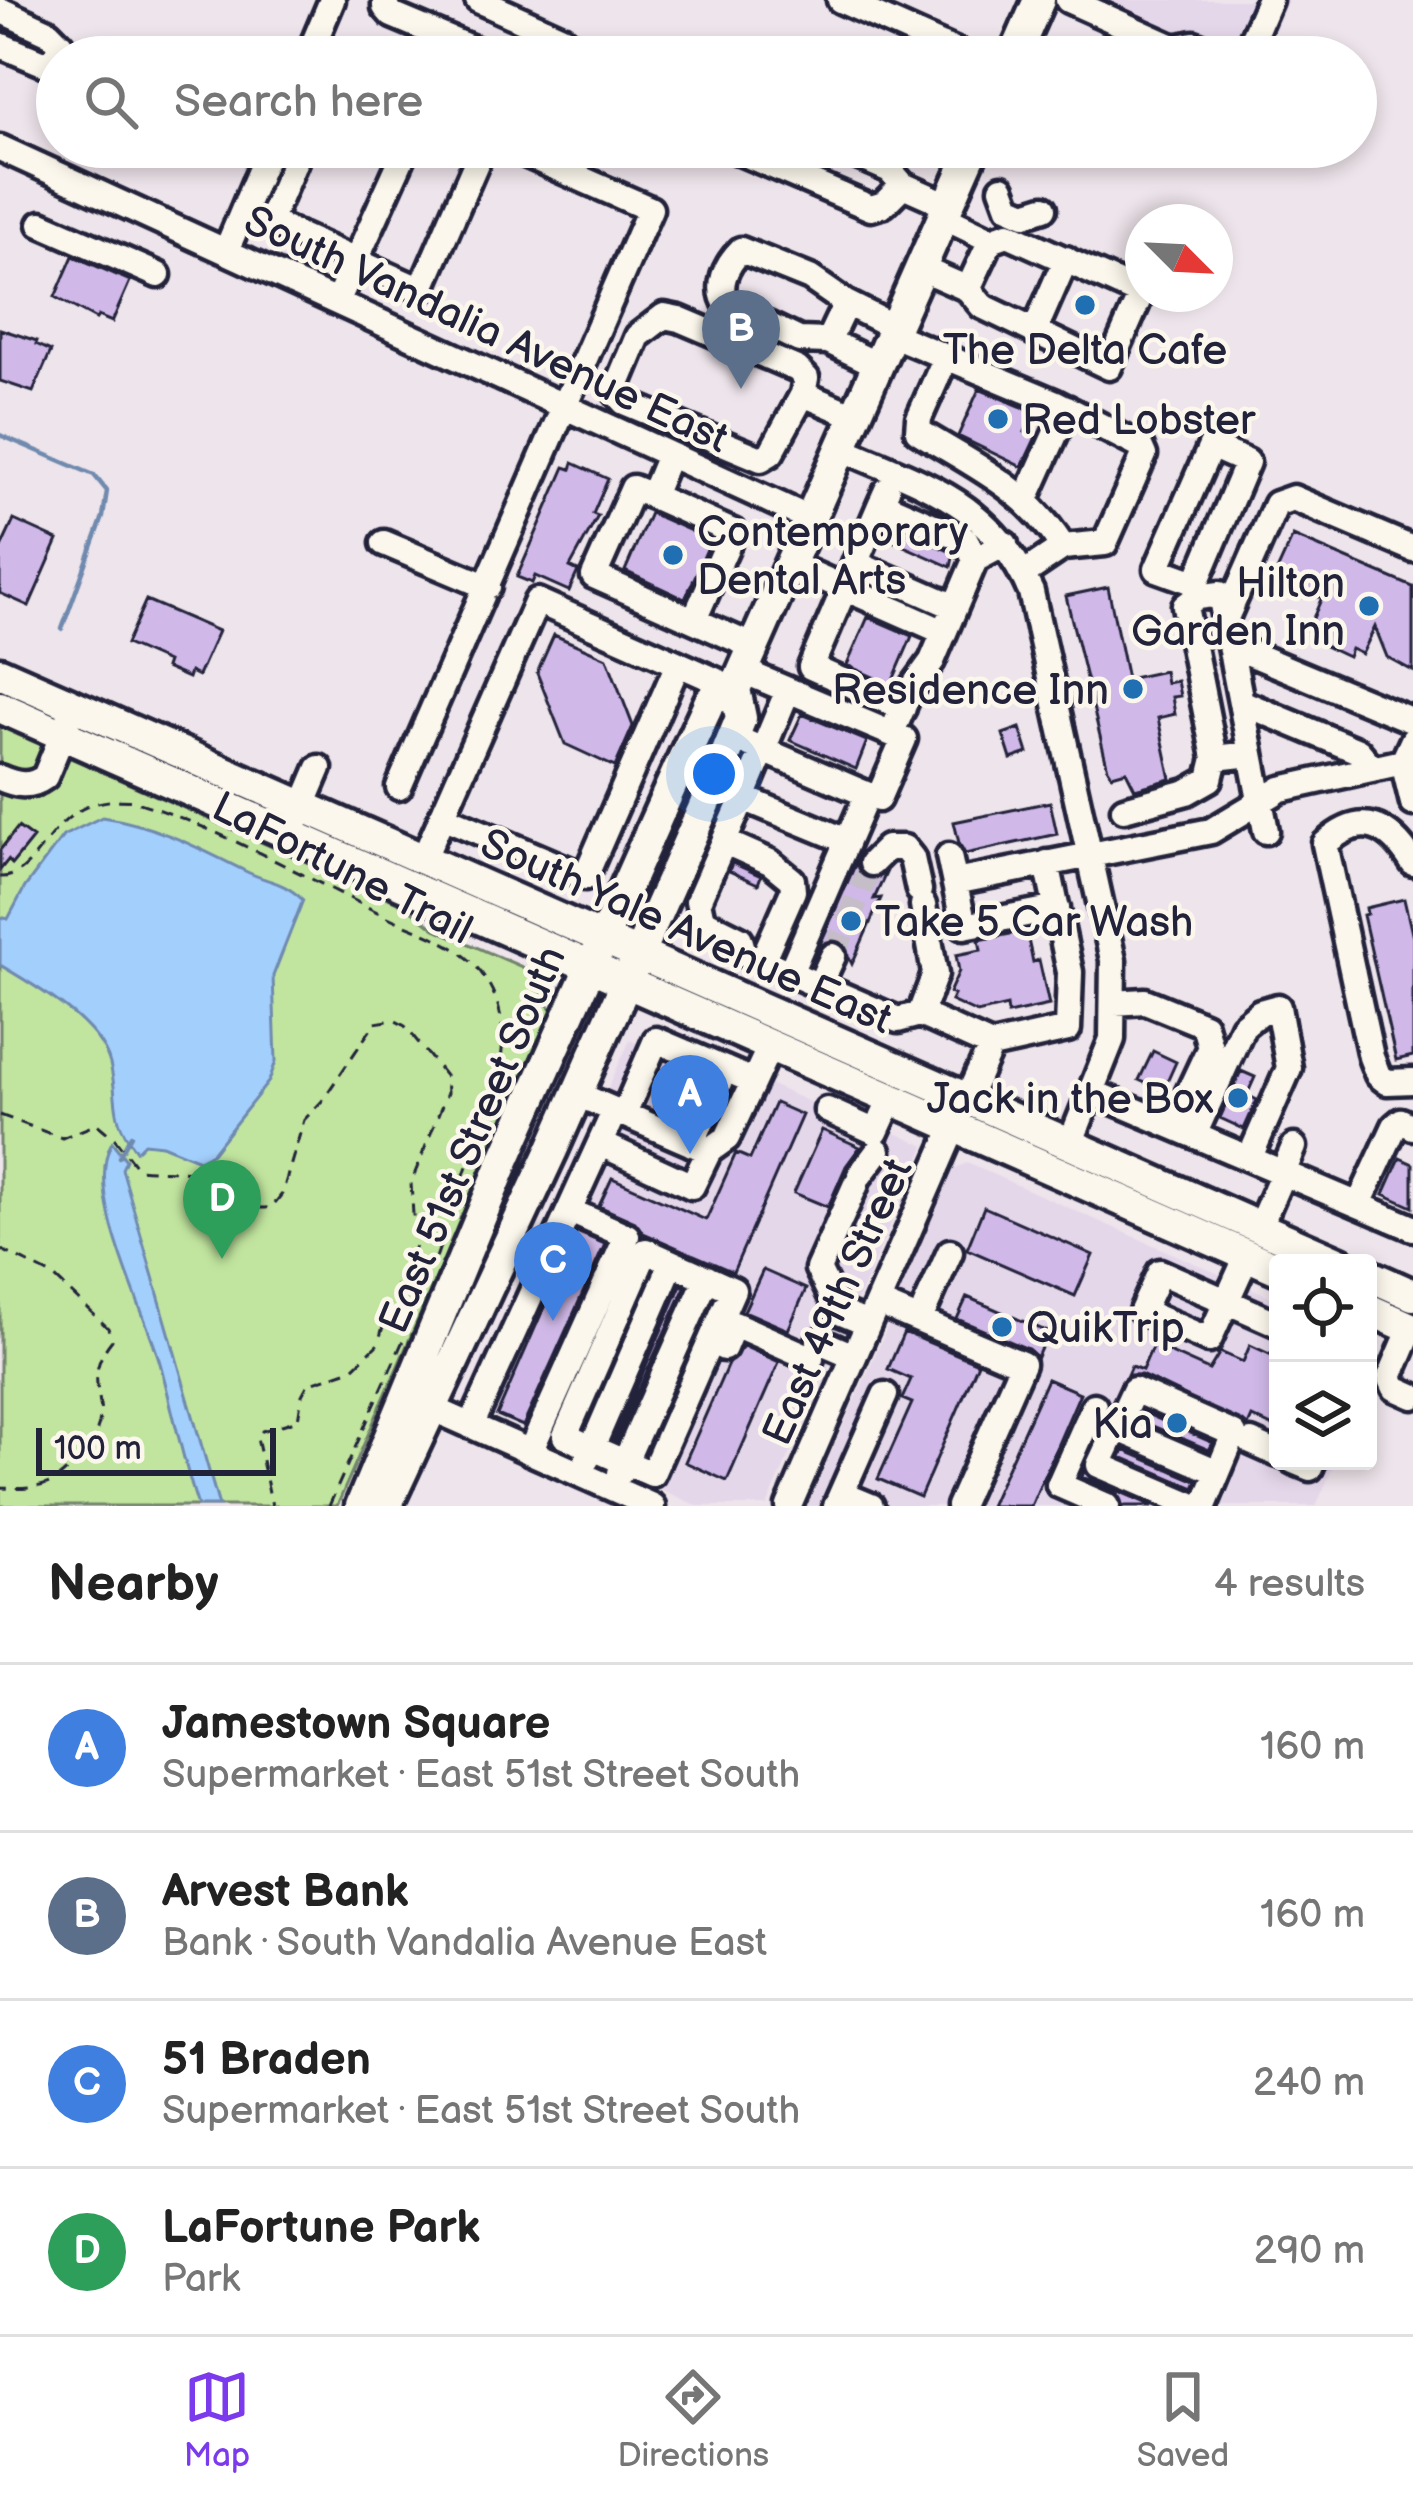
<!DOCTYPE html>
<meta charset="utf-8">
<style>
:root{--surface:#fff;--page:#f6f6f6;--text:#222;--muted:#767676;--line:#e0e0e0;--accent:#7c3aed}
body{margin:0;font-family:"Balsamiq Sans",sans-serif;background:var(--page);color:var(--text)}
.controls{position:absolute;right:36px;bottom:36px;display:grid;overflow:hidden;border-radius:12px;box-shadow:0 6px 18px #0003}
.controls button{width:108px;height:108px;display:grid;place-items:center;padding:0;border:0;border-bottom:3px solid var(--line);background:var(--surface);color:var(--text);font:60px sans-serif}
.compass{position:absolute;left:1125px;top:204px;width:108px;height:108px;border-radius:50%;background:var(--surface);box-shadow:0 6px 18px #0003;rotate:114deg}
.scale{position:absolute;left:36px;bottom:30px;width:240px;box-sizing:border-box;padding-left:12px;border:6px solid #22223b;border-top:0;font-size:33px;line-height:42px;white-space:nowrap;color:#22223b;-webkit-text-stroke:9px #fbf7ec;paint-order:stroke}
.you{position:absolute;left:714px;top:774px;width:42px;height:42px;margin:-30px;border:9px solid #fff;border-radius:50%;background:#1a73e8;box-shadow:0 0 0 18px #1a73e833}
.badge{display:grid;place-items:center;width:78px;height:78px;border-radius:50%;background:var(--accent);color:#fff;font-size:39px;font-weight:700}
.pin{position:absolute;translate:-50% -99px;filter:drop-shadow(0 3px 6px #0008)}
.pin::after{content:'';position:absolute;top:63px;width:42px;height:36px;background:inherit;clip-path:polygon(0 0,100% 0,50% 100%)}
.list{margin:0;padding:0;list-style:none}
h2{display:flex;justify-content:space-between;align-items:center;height:156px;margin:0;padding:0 48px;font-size:51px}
h2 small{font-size:39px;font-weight:400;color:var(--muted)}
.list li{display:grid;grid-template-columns:78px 1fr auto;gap:36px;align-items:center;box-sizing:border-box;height:168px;padding:0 48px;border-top:3px solid var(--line)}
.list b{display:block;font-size:45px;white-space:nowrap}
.list p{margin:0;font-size:39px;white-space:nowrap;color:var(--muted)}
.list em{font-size:39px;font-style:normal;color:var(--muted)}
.icon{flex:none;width:66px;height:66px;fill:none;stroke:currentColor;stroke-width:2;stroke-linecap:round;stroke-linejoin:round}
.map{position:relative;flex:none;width:1413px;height:1506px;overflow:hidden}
.search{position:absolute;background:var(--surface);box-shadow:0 6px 18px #0003;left:36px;right:36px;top:36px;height:132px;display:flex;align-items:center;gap:30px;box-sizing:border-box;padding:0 42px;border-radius:66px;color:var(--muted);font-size:45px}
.sheet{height:828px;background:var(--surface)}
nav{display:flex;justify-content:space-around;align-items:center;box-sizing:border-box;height:168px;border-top:3px solid var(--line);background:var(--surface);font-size:33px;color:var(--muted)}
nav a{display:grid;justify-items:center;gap:6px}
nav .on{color:var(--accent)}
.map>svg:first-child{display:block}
.built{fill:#e5d7ea}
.green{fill:#c1e59f;stroke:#72846d;stroke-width:3}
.water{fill:#a3cffd;stroke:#6f8aaf;stroke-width:3}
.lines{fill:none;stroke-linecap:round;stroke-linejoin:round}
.stream{stroke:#6f8aaf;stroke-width:4.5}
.building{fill:#d0b9e8;stroke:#22223b;stroke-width:3}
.minor-tunnel{stroke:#c5bdc8;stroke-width:24;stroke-dasharray:24 12;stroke-linecap:butt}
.minor-casing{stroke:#22223b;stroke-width:33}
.major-casing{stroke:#22223b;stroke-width:39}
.path{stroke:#22223b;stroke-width:3;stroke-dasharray:12 9;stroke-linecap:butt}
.minor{stroke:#fbf7ec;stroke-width:24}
.major{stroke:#fbf7ec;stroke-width:30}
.poi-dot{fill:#1f6fb2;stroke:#fbf7ec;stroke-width:4.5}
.labels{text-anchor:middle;stroke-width:9;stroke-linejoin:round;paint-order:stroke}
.street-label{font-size:42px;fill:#22223b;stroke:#fbf7ec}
.poi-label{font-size:42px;fill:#22223b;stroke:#fbf7ec;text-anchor:start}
</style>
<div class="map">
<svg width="1413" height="1506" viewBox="0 0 1413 1506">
<rect width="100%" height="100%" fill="#eee4eb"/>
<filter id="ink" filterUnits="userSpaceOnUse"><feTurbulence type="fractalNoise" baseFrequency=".00833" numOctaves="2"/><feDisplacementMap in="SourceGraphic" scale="24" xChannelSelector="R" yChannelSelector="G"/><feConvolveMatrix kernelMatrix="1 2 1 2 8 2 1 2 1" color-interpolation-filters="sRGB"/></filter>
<g filter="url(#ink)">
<path class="built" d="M1075 0H1288L1263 57H1175Z
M655 1033 821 1107 825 1102 925 1146 767 1506H698L463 1402 630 1040 648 1048Z
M967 1163 1278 1300V1461H1336L1316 1506H807L898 1304 895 1302 951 1170Z"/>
<path class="green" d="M0 727 406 906 435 929 531 971 552 1011 337 1506H0Z"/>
<path class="water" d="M102 817C156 825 197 847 245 871 269 883 282 880 303 900L273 976 276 1061 269 1081 212 1153 199 1160 162 1145 144 1143 136 1151C108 1113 120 1105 110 1064 100 1023 34 985 0 965V917L8 919 25 887 63 836Z
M112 1142 126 1160 122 1169 219 1506H198C182 1459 173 1410 160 1363 145 1309 83 1193 112 1142Z"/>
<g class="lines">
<path class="stream" d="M0 435 94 475 107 491 103 517 62 629
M119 1157 131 1135"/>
</g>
<path class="building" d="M73 256 130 281 112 322 98 316 96 319 55 297Z
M0 329 37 341 36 344 51 351 33 392 0 381Z
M979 389 1034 412 1025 432 1036 437 1022 467 958 436Z
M573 463 608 479 593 514 598 516 570 567 578 571 569 591 535 576 532 583 517 577 565 467 571 469Z
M650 513 711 540 685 599 625 571Z
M14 520 58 540 29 606 0 593V550Z
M901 530 954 553 951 567 895 542Z
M1293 536 1413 587V671L1387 657 1375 627 1362 654 1351 649 1348 657 1314 641 1317 634 1308 630 1322 597H1297L1289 593 1285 583 1274 578Z
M1108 587 1127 679 1164 671 1166 683 1177 681 1180 696 1172 697 1175 714 1158 718 1171 779 1135 789 1126 771 1112 775 1108 769 1066 596Z
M146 600 218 631 198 676 190 672 188 678 165 668 167 662 126 644Z
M868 617 912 636 891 685 847 665Z
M554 635 607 658 633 726 615 767 565 744 537 673Z
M802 714 867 741 856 769 790 740Z
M1020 728 1028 753 1011 759 1003 734Z
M1050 802 1057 834 965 854 959 843 954 822Z
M18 827 33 838 12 864 8 860 0 870V850Z
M732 863 761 876 758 884 729 871Z
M856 863 867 878H877L886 873 874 899 881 898 852 964 841 942 830 940 819 947Z
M1404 899 1413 938V1056L1396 1060 1363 915 1367 914 1366 908Z
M1026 931 1033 962 1039 960 1049 1005 1008 1014 1007 1006 977 1013 951 1001 954 995 949 993 959 971 956 955 981 950 979 940Z
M1153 1051 1176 1062 1163 1091 1139 1080Z
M670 1064 699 1076 680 1118 654 1106Z
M1241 1071 1255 1077 1247 1095 1257 1100 1244 1129 1220 1118Z
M775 1103 802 1115 733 1272 643 1233 635 1222 599 1206 612 1178 706 1220 736 1153 750 1159Z
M822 1130 860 1147 846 1166 828 1207 794 1193Z
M1400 1158 1413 1164V1207L1384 1194Z
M984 1207 1093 1255 1075 1296 967 1249Z
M577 1232 605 1244 523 1426 497 1415Z
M763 1270 806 1289 788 1330 744 1311Z
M681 1285 685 1287 616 1440 614 1439Z
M967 1297 1048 1332 1037 1357 1028 1349 957 1319Z
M904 1332 978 1363 920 1497 878 1479 912 1403 902 1399 911 1379 888 1369Z
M1153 1345 1209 1370 1220 1352 1243 1362 1250 1345 1278 1358V1429L1252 1417 1248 1426 1141 1375H1127L1131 1366 1142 1370Z
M743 1346 779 1362 727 1481 685 1462 728 1364Z
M1047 1379 1080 1393 1031 1506H990Z
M1142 1412 1213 1443 1209 1450 1138 1420Z
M1124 1450 1197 1481 1194 1488 1121 1457Z
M1084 1471 1093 1480 1153 1506H1123L1115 1491 1082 1477Z"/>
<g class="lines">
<path class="minor-tunnel" d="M833 956 872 863"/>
<defs>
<path id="minor" d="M385 0V7L392 15 492 57
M478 0 562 38 569 45 568 57
M840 0 968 57
M1068 0 1175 48 1194 44 1225 57
M0 10 48 32 60 44 55 60 43 63 0 45
M308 57 332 0
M1240 57 1247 51 1269 0
M301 147 269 222 421 290 483 147
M728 147 871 208 884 204 903 185
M837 147 890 170 903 185 948 205
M0 148 810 519
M1002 188 1009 207 1025 214 1044 208
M41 224 158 275
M226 251 270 147
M920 268 968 289 991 240 943 217
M968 289 982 306 1109 367 1141 294 1008 234 991 240
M337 302 407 147
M846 303 810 278 741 250C726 265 715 287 728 306L799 340 828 341 878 365
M1034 332 1066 259
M891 334 1054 402 1140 446 1144 455 1105 543 1063 547C1025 487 976 467 918 431L919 418 946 357
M828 341 846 303 894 327
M803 394 771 453 761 459 624 402 615 391 638 336 664 316 679 319 797 369 806 378 803 394 855 416
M841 448C924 485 992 502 1031 592L1113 960 1112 1039 1070 1144
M669 455 652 496 633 488 594 576 754 647
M887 490 881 503 966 540 975 560
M652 496 733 532 694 620
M1026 499 1067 408
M881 503 811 667 903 708
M384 543 488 587
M855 563 955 607
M790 564 944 632
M1023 574 1063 547
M1196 583 1247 462 1211 446 1157 569 1196 583 1197 597
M1226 618 1276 504 1293 498 1413 549
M1230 645 1413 721
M788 690 743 798 847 841
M1241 702 1358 751 1373 769
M897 721 910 691 932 661 975 560 1005 544
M733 737 878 799 904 739 743 671
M1251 754 1215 758 1185 606 1197 597 1220 594 1266 831
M1403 762 1413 740
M0 778C16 785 30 788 45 777L69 719
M714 784 743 798 698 901 702 920 740 939 744 953 898 1020 920 1014 991 1046 1068 1029 1070 972 1047 863
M399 787 650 209 509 147
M1124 809 1187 792 1210 779 1215 758
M442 816 585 877 678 664
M297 820 319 768
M725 842 770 862 792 880 793 891 762 961
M949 856 964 926 1057 908
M423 860 537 601 735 689
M872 863 887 848H904L912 858 919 890
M1413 863C1390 826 1363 810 1325 844L1371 1057 1378 1075 1387 1082 1413 1081
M955 882 1211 831 1281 789 1403 762 1413 803
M790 973 867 795
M819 986 833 956
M1114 1003 1145 1001 1204 1025 1210 1047 1173 1126
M920 1014 935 974 923 905
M1092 1092 1413 1228
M577 1094 709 1151
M967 1099 991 1046
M827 1110 876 1132 891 1099
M624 1114 656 1040 753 1081
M1194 1135 1243 1026 1260 1012 1278 1007 1289 1068 1250 1157
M601 1144 692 1186 709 1151 727 1138 770 1046
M692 1144 725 1069
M860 1175 878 1151
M856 1184 818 1269 839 1312 868 1324
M1359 1204 1395 1126 1401 1121 1413 1127
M1259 1228 1294 1147
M646 1251 733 1290 652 1474 565 1436Z
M1247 1256 1209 1340 1142 1311 1160 1272 1278 1324
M878 1303 1022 1364 959 1506
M925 1308 950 1252
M1411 1328 1390 1377 1395 1388 1413 1396
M819 1341 854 1356
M724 1348 734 1324 811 1358
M418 1402 652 1506
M1094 1406 1059 1485 1107 1506
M471 1426 615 1110
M1116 1428 1218 1472
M1251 1442 1278 1454
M530 1452 627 1236 570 1211
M587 1459 672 1263
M1293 1461 1310 1468 1313 1461
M620 1473 707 1278
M842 1494 871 1506
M1190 1504 1099 1465 1134 1390 1234 1434 1204 1506
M789 1506 954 1127
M836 1506 885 1395"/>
<path id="major" d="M1014 57 1039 0
M0 673 1340 1263
M0 707 1278 1269
M1368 1275 1413 1295
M1368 1309 1413 1329
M361 1506 503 1163 680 766 710 701 735 689
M386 1506 552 1150 714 784 741 718 735 689 974 147"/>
</defs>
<use href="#minor" class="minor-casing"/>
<use href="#major" class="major-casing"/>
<path class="path" d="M0 877C45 879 46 791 134 801 222 829 304 877 388 917 421 933 459 942 482 974 504 1004 506 1036 499 1071L434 1264
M0 1115 62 1138 97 1124 115 1139 138 1169C162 1172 195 1168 216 1178 240 1190 241 1213 272 1207L282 1194 304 1120 322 1101 375 1023 394 1020 405 1026 446 1077 447 1093 411 1183 415 1246 391 1298 378 1344 352 1369 308 1384 302 1395 298 1420 262 1431 257 1438 272 1506
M0 1249 52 1275 108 1328 112 1340C80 1380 110 1397 97 1430 94 1438 85 1446 80 1453 60 1487 38 1490 0 1488
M329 1506 406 1334"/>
<use href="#minor" class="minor"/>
<use href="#major" class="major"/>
</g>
</g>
<g class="poi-dot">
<circle cx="1085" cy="305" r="12"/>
<circle cx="998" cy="419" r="12"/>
<circle cx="673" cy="555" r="12"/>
<circle cx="1369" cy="606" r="12"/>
<circle cx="1133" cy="689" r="12"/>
<circle cx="851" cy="921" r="12"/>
<circle cx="1238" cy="1098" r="12"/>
<circle cx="1002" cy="1327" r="12"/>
<circle cx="1177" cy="1423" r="12"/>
</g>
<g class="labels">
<g class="street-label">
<text transform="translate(487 328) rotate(25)" y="15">South Vandalia Avenue East</text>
<text transform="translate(343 867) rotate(27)" y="15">LaFortune Trail</text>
<text transform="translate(687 930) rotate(24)" y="15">South Yale Avenue East</text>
<text transform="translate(471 1139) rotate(-67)" y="15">East 51st Street South</text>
<text transform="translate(836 1301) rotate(-66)" y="15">East 49th Street</text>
</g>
<g class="poi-label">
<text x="1085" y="364" text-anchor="middle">The Delta Cafe</text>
<text x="1022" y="434">Red Lobster</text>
<text x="697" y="546">Contemporary<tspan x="697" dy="48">Dental Arts</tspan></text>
<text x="1345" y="597" text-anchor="end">Hilton<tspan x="1345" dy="48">Garden Inn</tspan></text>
<text x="1109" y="704" text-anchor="end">Residence Inn</text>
<text x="875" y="936">Take 5 Car Wash</text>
<text x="1214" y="1113" text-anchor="end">Jack in the Box</text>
<text x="1026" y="1342">QuikTrip</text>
<text x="1153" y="1438" text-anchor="end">Kia</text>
</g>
</g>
</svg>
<div class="controls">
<button><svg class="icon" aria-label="locate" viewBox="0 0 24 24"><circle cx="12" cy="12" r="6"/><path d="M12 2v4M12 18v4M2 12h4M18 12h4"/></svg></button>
<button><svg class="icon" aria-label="layers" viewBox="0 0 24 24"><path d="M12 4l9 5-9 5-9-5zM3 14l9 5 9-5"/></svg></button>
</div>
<svg class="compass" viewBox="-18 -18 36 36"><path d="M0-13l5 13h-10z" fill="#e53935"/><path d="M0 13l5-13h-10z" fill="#767676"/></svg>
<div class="scale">100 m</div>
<div class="you"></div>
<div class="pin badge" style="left:690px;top:1154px;background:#3f7fe0">A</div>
<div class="pin badge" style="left:741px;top:389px;background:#5c6f8a">B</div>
<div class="pin badge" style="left:553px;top:1321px;background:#3f7fe0">C</div>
<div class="pin badge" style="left:222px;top:1259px;background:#2e9e5b">D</div>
<div class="search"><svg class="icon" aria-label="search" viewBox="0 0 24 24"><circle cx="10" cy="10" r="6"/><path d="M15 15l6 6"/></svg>Search here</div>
</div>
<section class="sheet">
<h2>Nearby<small>4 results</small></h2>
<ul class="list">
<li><span class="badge" style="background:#3f7fe0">A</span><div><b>Jamestown Square</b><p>Supermarket · East 51st Street South</p></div><em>160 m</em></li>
<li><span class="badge" style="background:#5c6f8a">B</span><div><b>Arvest Bank</b><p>Bank · South Vandalia Avenue East</p></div><em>160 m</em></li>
<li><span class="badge" style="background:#3f7fe0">C</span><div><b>51 Braden</b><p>Supermarket · East 51st Street South</p></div><em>240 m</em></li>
<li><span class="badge" style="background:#2e9e5b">D</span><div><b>LaFortune Park</b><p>Park</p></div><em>290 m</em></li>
</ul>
</section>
<nav>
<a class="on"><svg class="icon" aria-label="map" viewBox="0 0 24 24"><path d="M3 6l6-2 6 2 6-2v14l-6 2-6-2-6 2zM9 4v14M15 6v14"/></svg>Map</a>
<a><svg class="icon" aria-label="directions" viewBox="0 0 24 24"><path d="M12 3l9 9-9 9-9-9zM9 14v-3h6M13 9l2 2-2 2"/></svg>Directions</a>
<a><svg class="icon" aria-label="saved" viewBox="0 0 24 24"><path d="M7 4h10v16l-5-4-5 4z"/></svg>Saved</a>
</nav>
